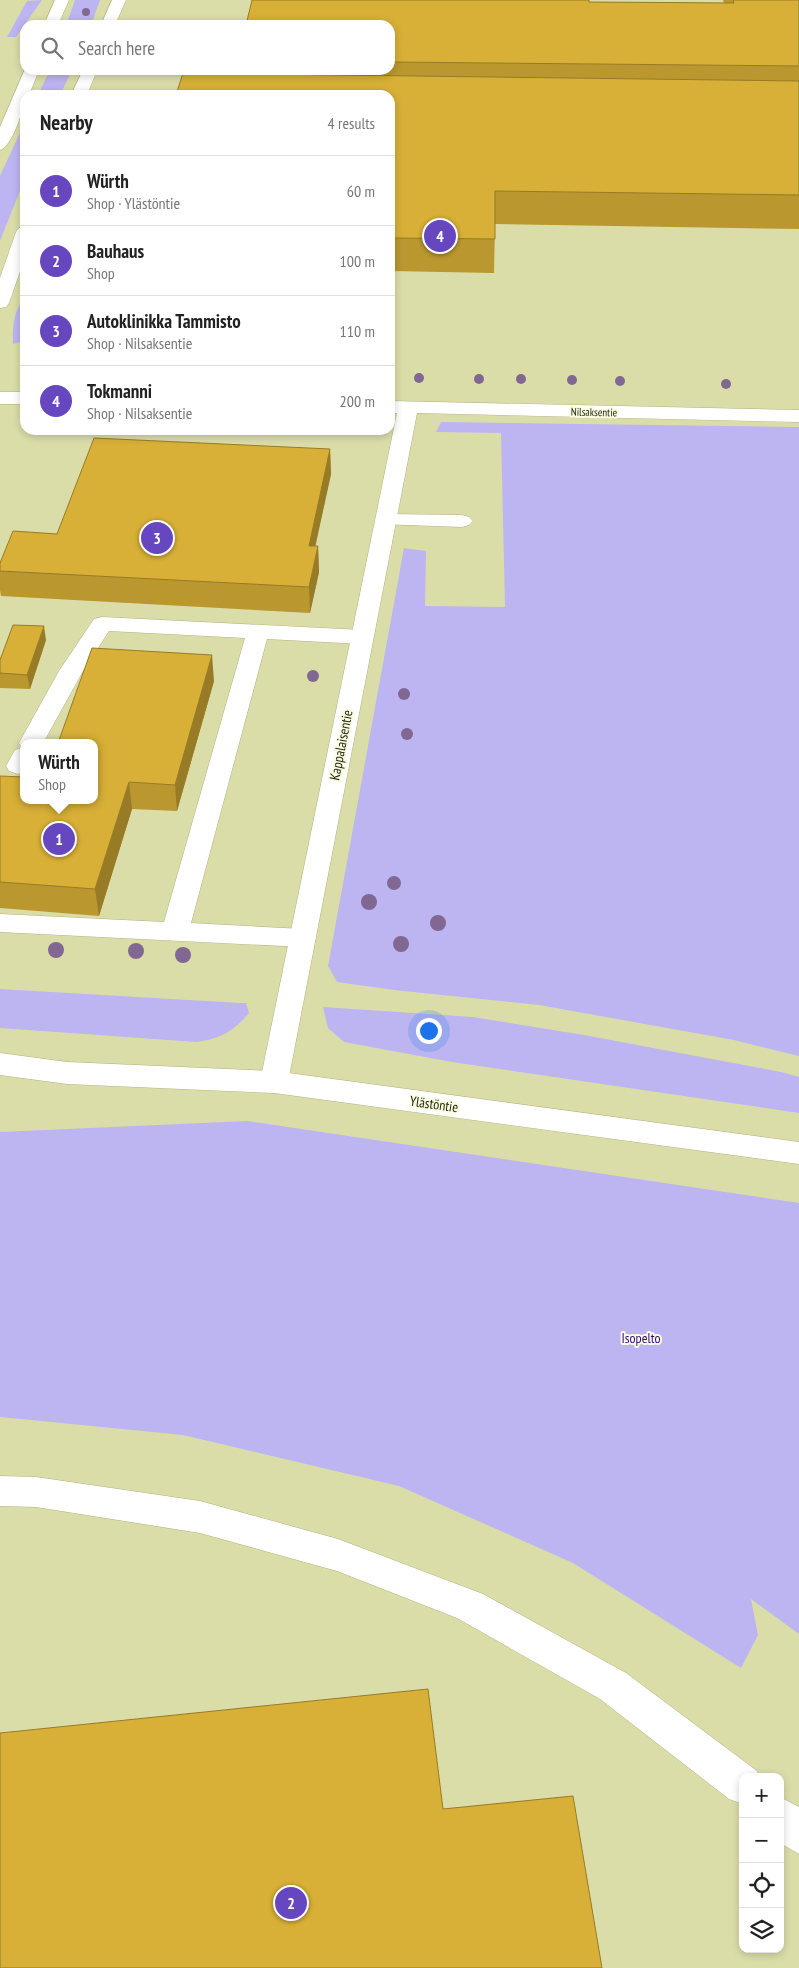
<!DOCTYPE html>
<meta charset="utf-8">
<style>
:root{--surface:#fff;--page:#f2f2f2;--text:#222;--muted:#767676;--line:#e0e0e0;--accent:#6647c0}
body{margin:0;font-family:"PT Sans Narrow",sans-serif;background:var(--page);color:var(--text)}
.controls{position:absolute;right:15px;bottom:15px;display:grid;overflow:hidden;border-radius:10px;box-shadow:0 2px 8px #0003}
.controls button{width:45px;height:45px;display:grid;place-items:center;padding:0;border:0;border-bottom:1px solid var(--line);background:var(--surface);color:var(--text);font:25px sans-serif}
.you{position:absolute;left:428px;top:1030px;width:18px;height:18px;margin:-12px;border:4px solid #fff;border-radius:50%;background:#1a73e8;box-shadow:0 0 0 8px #1a73e833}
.badge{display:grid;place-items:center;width:32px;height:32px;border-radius:50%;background:var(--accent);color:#fff;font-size:16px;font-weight:700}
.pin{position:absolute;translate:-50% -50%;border:2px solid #fff;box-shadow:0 1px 5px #0006}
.popup{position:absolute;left:20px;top:739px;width:78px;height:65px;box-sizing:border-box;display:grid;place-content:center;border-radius:10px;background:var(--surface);filter:drop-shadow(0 1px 4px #0005);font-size:16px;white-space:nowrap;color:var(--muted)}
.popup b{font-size:19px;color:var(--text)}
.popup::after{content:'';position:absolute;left:50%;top:100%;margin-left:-10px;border:10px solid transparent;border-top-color:var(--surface)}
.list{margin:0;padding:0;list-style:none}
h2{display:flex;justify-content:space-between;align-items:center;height:65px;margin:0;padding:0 20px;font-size:21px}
h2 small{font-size:16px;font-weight:400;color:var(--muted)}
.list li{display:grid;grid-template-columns:32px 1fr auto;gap:15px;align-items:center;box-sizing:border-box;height:70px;padding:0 20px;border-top:1px solid var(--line)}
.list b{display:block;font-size:19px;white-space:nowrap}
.list p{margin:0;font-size:16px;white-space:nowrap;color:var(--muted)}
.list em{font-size:16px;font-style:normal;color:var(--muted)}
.icon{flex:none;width:28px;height:28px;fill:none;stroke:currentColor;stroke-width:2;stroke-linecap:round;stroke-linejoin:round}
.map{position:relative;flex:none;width:799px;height:1968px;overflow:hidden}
.search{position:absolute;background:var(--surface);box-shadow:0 2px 8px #0003;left:20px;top:20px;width:375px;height:55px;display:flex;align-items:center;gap:12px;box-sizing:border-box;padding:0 18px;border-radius:15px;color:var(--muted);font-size:19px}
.panel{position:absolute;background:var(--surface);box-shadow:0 2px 8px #0003;left:20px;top:90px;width:375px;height:345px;border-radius:15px}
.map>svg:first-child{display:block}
.green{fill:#bcb5f2}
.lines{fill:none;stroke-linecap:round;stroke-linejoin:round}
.lane-casing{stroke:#b1b280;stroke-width:1}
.street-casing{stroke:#b1b280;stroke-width:1}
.secondary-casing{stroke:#b1b280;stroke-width:1}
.lane{fill:#fff;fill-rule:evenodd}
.street{fill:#fff;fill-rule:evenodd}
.secondary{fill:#fff;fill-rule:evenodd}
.tree{fill:#816892}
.wall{fill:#ba972f}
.shaded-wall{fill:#977b26}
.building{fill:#d8b037;stroke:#977b26}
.labels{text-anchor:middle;stroke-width:4;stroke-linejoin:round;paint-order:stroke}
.far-street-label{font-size:11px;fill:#252511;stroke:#fafce2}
.street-label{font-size:14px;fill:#252511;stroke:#fafce2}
.park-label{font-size:14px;fill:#370980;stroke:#fafce2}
</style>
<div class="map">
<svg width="799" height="1968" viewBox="0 0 799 1968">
<rect width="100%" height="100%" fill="#dbdda9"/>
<path class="green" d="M42 0 16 37H7L27 1Z
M75 0H100L91 25H66Z
M50 70H72L60 95H38Z
M25 122V178L0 241V176Z
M25 296V327L20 342 13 344C12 326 14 311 25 296Z
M441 422 799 427V1056L734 1040 539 1005 394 990 337 982 328 966 404 548 426 551 425 606 505 607 501 433 436 432Z
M0 989 240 1003H246L249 1013C234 1031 220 1039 196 1042L0 1028Z
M323 1007 473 1017 584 1035 781 1072 799 1077V1113L452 1062 344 1042 328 1028Z
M247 1121 799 1203V1634L751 1599 758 1635 741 1668 573 1563 399 1486 183 1435 0 1417V1132Z"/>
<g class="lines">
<defs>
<path id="lane" d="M386 514 462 515 469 517 473 521 469 525 462 527 379 524 375 520 379 516Z
M102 617 362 630 370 632 373 637 370 642 362 644 267 639 191 923 303 929 312 931 316 938 312 945 303 947 0 932V914L164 922 245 638 109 631 83 671 43 743H24V772L18 774 9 771 6 766 15 750 22 748 19 743 59 671 94 619Z
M0 1476 36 1477 200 1501 338 1539 483 1594 626 1673 757 1771 759 1777H743V1804L729 1799 600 1699 457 1618 337 1571 200 1533 36 1507 0 1506Z
M780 1797 799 1807V1854L780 1843Z"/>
<path id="street" d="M0 392H25V404H0Z
M390 401 799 410V422L417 413 288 1082 284 1090 274 1093 264 1090 260 1082 397 413H390Z"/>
<path id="secondary" d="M55 0H69L58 25H44Z
M112 0H126L115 25H101Z
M25 69 39 70 29 95H25C25 107 12 147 0 150V127Z
M83 70H97L87 95H71Z
M25 227V257L9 303 6 307 0 308V278L16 232 19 228Z
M0 1053 67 1062 274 1071 799 1142V1164L274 1093 67 1084 0 1075Z"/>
</defs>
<use href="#lane" class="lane-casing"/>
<use href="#street" class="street-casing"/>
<use href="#secondary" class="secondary-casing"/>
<use href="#lane" class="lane"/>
<use href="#street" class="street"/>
<use href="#secondary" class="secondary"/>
</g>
<g class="tree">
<circle cx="86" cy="12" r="4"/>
<circle cx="419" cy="378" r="5"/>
<circle cx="479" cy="379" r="5"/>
<circle cx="521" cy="379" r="5"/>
<circle cx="572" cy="380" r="5"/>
<circle cx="620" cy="381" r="5"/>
<circle cx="726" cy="384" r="5"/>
<circle cx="313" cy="676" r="6"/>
<circle cx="404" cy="694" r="6"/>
<circle cx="407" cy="734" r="6"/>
<circle cx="394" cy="883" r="7"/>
<circle cx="369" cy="902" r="8"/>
<circle cx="438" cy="923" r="8"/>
<circle cx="401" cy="944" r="8"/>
<circle cx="56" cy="950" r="8"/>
<circle cx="136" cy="951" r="8"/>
<circle cx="183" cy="955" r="8"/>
</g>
<path class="wall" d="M723 0H799V229L495 224 494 273 390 271V95L239 74V70H390V25L589 2 724 3Z
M330 449 331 474 315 546H318L319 572 310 613 1 596 0 590V563L57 534Z
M46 640 30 689 0 688V660Z
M214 681 177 811 132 809 99 916 0 908V776L24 800Z"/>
<path class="shaded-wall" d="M330 449 331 474 310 571 309 546Z
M318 546 319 572 310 613 309 587Z
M44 626 46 640 30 689 27 675Z
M212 655 214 681 177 811 175 785Z
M129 782 132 809 99 916 95 889Z"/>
<path class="building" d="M252 0H589V2L734 3 733 0H799V66L390 62V25H246Z
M183 73 799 81V195L495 191V239L390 238V95H176Z
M94 438 330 449 309 546H318L309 587 0 571V563L13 531 57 534Z
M13 625 44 626 27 675 0 673V660Z
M92 648 212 655 175 785 129 782 95 889 0 882V776L24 777V800H94V743H58Z
M428 1689 443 1809 573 1796 602 1968H0V1733Z"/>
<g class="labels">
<g class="far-street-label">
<text transform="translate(594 412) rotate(1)" y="4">Nilsaksentie</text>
</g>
<g class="street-label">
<text transform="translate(341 745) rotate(-79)" y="5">Kappalaisentie</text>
<text transform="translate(434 1104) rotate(8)" y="5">Ylästöntie</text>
</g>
<g class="park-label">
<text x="641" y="1343">Isopelto</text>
</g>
</g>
</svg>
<div class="controls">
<button>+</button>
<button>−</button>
<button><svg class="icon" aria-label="locate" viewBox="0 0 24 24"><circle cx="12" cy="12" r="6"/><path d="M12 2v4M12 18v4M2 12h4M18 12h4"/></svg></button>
<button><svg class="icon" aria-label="layers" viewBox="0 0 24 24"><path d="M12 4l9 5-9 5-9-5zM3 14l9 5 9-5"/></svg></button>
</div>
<div class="you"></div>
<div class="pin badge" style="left:59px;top:839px">1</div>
<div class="popup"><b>Würth</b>Shop</div>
<div class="pin badge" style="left:291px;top:1903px">2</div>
<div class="pin badge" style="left:157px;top:538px">3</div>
<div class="pin badge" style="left:440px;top:236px">4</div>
<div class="search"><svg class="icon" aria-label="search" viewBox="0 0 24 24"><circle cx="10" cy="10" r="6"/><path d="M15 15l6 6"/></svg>Search here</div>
<section class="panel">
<h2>Nearby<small>4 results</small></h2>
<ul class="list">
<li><span class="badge">1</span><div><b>Würth</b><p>Shop · Ylästöntie</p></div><em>60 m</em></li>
<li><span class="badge">2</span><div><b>Bauhaus</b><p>Shop</p></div><em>100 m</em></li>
<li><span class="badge">3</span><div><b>Autoklinikka Tammisto</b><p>Shop · Nilsaksentie</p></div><em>110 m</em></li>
<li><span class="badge">4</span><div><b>Tokmanni</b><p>Shop · Nilsaksentie</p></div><em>200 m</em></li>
</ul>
</section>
</div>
